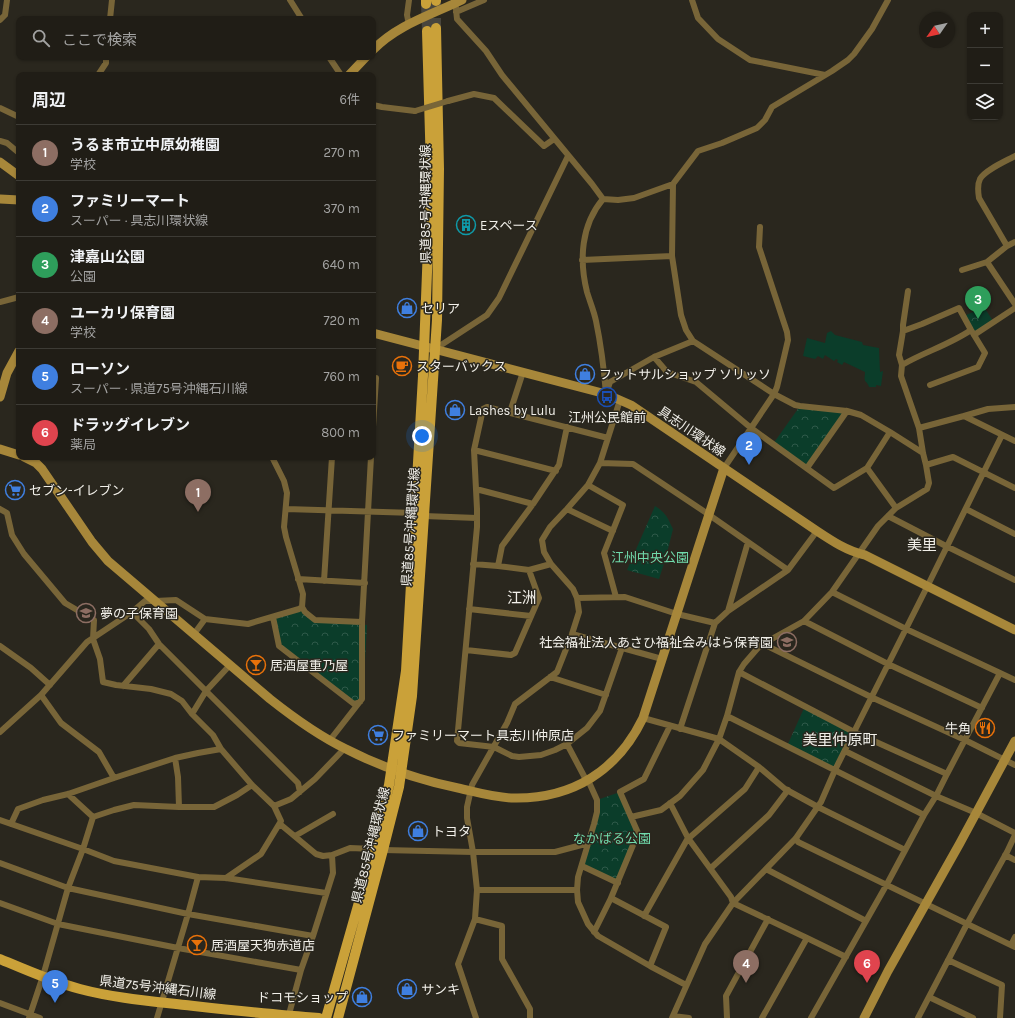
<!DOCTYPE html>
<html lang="ja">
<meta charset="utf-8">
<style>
:root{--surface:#201d16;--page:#28261f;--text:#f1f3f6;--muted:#a2a2a1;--line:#3d3b35;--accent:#ea580c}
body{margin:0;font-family:Karla,"Noto Sans JP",sans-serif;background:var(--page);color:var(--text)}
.controls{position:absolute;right:12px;top:12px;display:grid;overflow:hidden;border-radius:8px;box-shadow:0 1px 3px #0004}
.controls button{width:36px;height:36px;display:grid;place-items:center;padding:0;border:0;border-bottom:1px solid var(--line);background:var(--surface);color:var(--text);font:20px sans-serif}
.compass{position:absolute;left:919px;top:12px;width:36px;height:36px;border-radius:50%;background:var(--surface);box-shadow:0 1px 3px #0004;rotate:236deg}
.you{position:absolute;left:422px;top:436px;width:14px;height:14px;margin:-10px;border:3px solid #fff;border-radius:50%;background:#1a73e8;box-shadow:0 0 0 6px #1a73e833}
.badge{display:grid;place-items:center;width:26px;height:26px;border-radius:50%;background:var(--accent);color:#fff;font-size:13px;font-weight:700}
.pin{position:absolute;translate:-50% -33px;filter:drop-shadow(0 1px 2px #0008)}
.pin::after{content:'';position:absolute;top:21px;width:14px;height:12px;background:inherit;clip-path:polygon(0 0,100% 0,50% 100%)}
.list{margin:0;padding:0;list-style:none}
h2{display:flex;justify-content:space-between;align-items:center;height:52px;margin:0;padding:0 16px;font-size:17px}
h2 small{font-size:13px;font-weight:400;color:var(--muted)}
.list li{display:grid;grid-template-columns:26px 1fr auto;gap:12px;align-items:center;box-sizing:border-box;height:56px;padding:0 16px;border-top:1px solid var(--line)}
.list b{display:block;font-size:15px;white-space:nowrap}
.list p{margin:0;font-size:13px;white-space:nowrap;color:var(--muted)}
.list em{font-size:13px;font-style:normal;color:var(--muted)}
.icon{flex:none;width:22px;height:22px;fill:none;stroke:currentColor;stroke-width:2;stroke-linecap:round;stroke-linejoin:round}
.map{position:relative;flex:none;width:1015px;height:1018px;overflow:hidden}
.search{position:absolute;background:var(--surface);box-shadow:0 1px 3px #0004;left:16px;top:16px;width:360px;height:44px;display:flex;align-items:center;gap:10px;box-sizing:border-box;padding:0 14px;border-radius:8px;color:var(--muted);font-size:15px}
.panel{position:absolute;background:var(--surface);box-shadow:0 1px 3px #0004;left:16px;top:72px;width:360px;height:388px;border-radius:8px}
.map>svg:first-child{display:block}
.grass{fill:#0b3d2a}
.park{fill:url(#park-crowns)}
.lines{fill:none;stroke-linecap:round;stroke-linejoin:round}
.primary-tunnel{stroke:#48453d;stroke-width:10;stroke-dasharray:10 5;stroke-linecap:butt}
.street{stroke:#786538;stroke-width:6}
.secondary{stroke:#a7873a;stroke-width:9}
.primary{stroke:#caa139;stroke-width:10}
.street-bridge{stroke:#786538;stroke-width:6}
.labels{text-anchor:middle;stroke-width:3;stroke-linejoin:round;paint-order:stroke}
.street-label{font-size:13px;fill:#f2f0ea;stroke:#2a271e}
.poi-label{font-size:13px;fill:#f2f0ea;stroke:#2a271e;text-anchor:start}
.park-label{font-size:13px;fill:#70dbac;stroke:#2a271e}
.quarter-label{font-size:15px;fill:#f2f0ea;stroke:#2a271e}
</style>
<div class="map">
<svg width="1015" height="1018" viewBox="0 0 1015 1018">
<defs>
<pattern id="park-crowns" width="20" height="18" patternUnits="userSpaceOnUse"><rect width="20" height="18" fill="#0b3d2a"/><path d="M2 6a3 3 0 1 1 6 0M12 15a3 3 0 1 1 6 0" fill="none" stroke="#2f5949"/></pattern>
</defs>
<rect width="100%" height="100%" fill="#2a271e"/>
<path class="grass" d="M831 331 835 335 862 342 863 345 879 348 880 372 883 371 881 386 876 385V387H869C868 384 867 383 865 381 864 378 865 375 865 372L844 362 842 365 837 362 838 360 836 359 834 361 825 355 823 359 818 356 815 359 803 356 807 338 825 343 827 333Z"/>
<path class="park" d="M984 307 993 321 973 335 964 316Z
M800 406 847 411 807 468 773 444Z
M655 506C667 514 667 517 673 529L666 557 659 579 627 570Z
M302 607 316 619 367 625 363 699 354 704 278 644 273 617Z
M805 706 854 732 835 770 787 746Z
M620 792 638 833 618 883 582 866 597 800Z"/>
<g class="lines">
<path class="primary-tunnel" d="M436 3V28
M426 4 427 31"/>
<path class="street" d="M290 0 302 19
M455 0 457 19 486 51 502 75 592 184 603 199 618 200 634 198 673 184 672 256 681 315 686 330 693 341 774 394 795 405 800 406 847 411 861 415 890 432 923 453
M692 0 698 18 718 39 750 60 825 75
M456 12 484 0
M110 19 112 0
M0 20 5 15 7 0
M409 25 407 15 409 0
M329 57 341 75
M98 75 106 63V57
M448 101 474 94 494 98 544 146 554 139
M373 105 382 107 415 111
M0 108 19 117
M0 141 7 143 19 153
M673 184 698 151 722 143 757 128 765 120 772 107 832 71 848 60 854 54 872 29 888 0
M603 199C581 225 579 260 587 292 590 302 594 311 596 321 601 345 604 369 606 394
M1007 246 979 198C978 192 977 185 980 179 985 170 1006 161 1015 156
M582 260 672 256
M987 262 1015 304
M962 270 987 262 1007 246 1015 242
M0 302 19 297
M903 331 922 324 959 308 971 330 985 353 978 367 930 385
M974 335 1015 308
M435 349 487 315 499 298 568 156
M654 357 667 372 696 382 751 428 834 488 867 468 890 432
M902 365C924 352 949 345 971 330
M373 378H376L373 427
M607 391 610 382 654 357 693 341
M510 412 523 372
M964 416 988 409 1015 407
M919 428 964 416 1015 441
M608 438 487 407 483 409 474 450 477 509V527L457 741 459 743 494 747 512 756 519 757 541 755 555 750 567 744 587 728 600 711 622 648
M474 450 556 471
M272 457 284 481 287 493 284 527 286 537 303 594 302 607 305 612 315 620 362 622
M600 463 633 464 705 512 788 570
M926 465 953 457 1015 488
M724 468 774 394 777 387 788 340 787 332 759 247 760 227
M807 468 847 411
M867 468 896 508
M588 485 623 505 604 553 616 597
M476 489 533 504
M0 509 7 513 12 535 24 554 65 603 94 620 93 639 100 659 103 682 116 685 151 689 171 694 182 701 192 714 213 735 221 749 252 785 274 806 281 821 261 854 226 878
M286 509 415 513
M567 509 613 531
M966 509 1015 534
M424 516 477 518
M888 516 944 545 1015 580
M473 564 498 566 529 570 551 564
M498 566 502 546 533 504 559 465 567 427
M298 579 365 583
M324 581 332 457
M577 598 625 597 677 614 715 623
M469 609 531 616
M728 611 748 542
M132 612 149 629 159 644 298 783 300 792
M273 617 279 646 354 704 360 702
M804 621 888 664 982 708
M194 634 205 619
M572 634 662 659
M763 644 871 697 965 740 1015 765
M0 646 31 668 50 685
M466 650 511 655 515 653 539 598 529 570
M739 672 854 732 947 774 1000 673 906 629 832 592
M1000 673 1015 680
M550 677 606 695
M123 686 159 644
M41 695 61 723 99 752 114 778
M192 714 206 691 230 665
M727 716 924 815 887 884 811 1018
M643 718 719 739 759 767 785 789 818 807 905 850
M680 729 715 623 728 611 788 570 817 531
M0 732 41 695 87 642 132 612 145 601H155L176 600 205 619 248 624 299 609 302 607
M330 740 362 699V622L371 457
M567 744 584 776 588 780 597 800V812L594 824 578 877 577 890 578 902 588 924 598 936 650 966 686 985
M845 751 936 796 976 813 1015 833
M175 758 178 777 179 807
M670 803 688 838 731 897 733 903 807 938 846 957
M274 806 291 799 315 779 344 749
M924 815 936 796 947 774
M93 817 114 810 134 805 179 807H214L237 795 252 785
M631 817 661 810 680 796 703 770 719 739 727 716 739 672 744 664 757 649 763 644 804 621 832 592 878 526 896 508 927 489 929 483 926 465 923 453 919 428 901 376 902 365 899 355 903 331V325L908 291
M0 820 83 849 114 861 198 877 226 878 326 893
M11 824 18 809 43 800 68 794 114 778 175 758 198 753 221 749
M280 824 316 854 323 856 332 855 350 848 374 849
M295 836 333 814
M689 838 745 789 759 767
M796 838 798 842 1015 947
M383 850 473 852H555L589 843
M1005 855 1015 860
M0 863 68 888 188 914 313 936
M582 866 618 883
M711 868 769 815 788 790
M766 869 866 921
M477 890H577
M0 903 58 924 178 948 301 970
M644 916 688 838
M475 919 502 926V959L530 1009V1018
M594 932 611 898
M1011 945 1015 937
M948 960 1002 985 1000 1018
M650 966 666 927 611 898 638 833 620 792 644 779 670 726
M929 997 973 1018
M0 1003 40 1018
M673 1016 689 1018
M29 1018 43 976 68 888 83 849 93 817 68 794
M157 1018 188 914 198 877
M288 1018 301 970 313 936 333 873 332 855
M476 1018 458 964 475 919 477 890 473 852 467 818V807L472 785 507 723 515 704 557 672 572 634 579 612 577 598 573 589 551 564 544 552 542 540 550 527 567 509 588 485 600 463 620 400
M672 1018 705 944 733 903 796 838 821 802 835 770 854 732 927 587 1002 435
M727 1018 726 996 768 919
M762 1018 807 938
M918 1018 967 924 1007 852 1015 835"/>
<path class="secondary" d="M373 50C397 25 431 15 462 0
M349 75 366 57
M0 162 19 176
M0 199 19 200
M373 333 606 394 631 405 817 531C832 541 847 551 865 555L1015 630
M0 397 7 373 19 351
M0 449 19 455
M24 457 36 463 42 469 92 542 108 561 270 699C294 718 319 736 346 749 381 767 419 780 458 788 476 792 495 798 514 798 573 799 618 770 643 718L724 468
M864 1018 888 971 960 843 1015 741"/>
<path class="primary" d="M426 0V4
M436 0V1
M0 959C26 970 53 982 80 989 114 998 150 1001 185 1005 230 1010 274 1015 319 1018
M326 1018 371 860 389 785 406 671 423 376 431 169 427 31
M338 1018 383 850 399 787 412 696 437 320 439 169 436 28"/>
<path class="street-bridge" d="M415 111 448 101"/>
</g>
<defs>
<symbol id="building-ring" viewBox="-11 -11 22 22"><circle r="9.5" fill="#2a271e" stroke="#0f9aa8" stroke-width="1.5"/><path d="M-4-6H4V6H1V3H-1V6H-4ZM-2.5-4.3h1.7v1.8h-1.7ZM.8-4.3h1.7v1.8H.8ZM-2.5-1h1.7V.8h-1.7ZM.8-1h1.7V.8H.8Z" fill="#0f9aa8"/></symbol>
<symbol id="shop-ring" viewBox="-11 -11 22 22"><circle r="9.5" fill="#2a271e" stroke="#3f7fe0" stroke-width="1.5"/><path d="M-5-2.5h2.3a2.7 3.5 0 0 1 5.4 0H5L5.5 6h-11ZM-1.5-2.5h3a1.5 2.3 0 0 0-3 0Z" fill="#3f7fe0"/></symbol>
<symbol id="cafe-ring" viewBox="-11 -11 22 22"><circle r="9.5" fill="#2a271e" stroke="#e8710a" stroke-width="1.5"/><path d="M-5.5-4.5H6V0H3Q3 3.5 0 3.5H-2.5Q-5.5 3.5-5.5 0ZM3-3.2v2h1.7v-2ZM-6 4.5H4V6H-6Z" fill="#e8710a"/></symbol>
<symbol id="bus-ring" viewBox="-11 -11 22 22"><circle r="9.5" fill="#2a271e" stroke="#1a4fb4" stroke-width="1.5"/><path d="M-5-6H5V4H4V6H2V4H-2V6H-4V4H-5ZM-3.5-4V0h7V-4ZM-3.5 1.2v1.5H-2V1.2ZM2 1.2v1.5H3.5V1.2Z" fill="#1a4fb4"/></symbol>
<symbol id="supermarket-ring" viewBox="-11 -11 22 22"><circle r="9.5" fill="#2a271e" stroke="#3f7fe0" stroke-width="1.5"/><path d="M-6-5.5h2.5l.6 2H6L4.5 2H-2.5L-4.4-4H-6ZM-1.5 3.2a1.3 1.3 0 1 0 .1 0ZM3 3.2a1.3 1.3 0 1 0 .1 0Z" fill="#3f7fe0"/></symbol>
<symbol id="school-ring" viewBox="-11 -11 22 22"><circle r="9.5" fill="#2a271e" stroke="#8d6e63" stroke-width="1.5"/><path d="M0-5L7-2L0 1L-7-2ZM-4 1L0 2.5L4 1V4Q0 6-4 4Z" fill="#8d6e63"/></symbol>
<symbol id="bar-ring" viewBox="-11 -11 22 22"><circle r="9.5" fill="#2a271e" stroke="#e8710a" stroke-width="1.5"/><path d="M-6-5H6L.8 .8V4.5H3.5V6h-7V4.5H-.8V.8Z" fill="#e8710a"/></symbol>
<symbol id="restaurant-ring" viewBox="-11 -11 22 22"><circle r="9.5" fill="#2a271e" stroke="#e8710a" stroke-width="1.5"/><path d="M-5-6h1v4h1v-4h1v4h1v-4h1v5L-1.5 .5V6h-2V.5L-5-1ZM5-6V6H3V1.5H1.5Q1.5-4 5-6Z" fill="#e8710a"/></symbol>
</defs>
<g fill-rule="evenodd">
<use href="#building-ring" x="455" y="214" width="22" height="22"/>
<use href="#shop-ring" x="396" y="297" width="22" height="22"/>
<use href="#cafe-ring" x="391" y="355" width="22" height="22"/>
<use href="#shop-ring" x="574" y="363" width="22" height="22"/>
<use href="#bus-ring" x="596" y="386" width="22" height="22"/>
<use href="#shop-ring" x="444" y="399" width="22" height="22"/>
<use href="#supermarket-ring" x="4" y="479" width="22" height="22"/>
<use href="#school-ring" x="75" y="602" width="22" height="22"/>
<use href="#school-ring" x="776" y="631" width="22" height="22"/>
<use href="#bar-ring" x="245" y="654" width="22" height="22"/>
<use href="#restaurant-ring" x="974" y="717" width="22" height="22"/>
<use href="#supermarket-ring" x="367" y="724" width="22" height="22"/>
<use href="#shop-ring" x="407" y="820" width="22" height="22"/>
<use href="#bar-ring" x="186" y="934" width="22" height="22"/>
<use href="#shop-ring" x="396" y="978" width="22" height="22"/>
<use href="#shop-ring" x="351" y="986" width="22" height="22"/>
</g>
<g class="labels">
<g class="street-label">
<text transform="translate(425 204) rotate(-90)" y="5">県道85号沖縄環状線</text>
<text transform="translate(692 431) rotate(34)" y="5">具志川環状線</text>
<text transform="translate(410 527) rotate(-86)" y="5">県道85号沖縄環状線</text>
<text transform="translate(370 845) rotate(-76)" y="5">県道85号沖縄環状線</text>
<text transform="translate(158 987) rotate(7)" y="5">県道75号沖縄石川線</text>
</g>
<g class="poi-label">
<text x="480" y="230">Eスペース</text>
<text x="421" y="313">セリア</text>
<text x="416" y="371">スターバックス</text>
<text x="599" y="379">フットサルショップ ソリッソ</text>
<text x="469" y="415">Lashes by Lulu</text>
<text x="607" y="422" text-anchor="middle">江州公民館前</text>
<text x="29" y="495">セブン-イレブン</text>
<text x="100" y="618">夢の子保育園</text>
<text x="773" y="647" text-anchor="end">社会福祉法人あさひ福祉会みはら保育園</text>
<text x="270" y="670">居酒屋重乃屋</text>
<text x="971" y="733" text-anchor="end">牛角</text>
<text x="392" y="740">ファミリーマート具志川仲原店</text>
<text x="432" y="836">トヨタ</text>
<text x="211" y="950">居酒屋天狗赤道店</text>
<text x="421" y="994">サンキ</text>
<text x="348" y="1002" text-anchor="end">ドコモショップ</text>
</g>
<g class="park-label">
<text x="650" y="562">江州中央公園</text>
<text x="612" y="843">なかばる公園</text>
</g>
<g class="quarter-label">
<text x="922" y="550">美里</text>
<text x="522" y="603">江洲</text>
<text x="840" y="745">美里仲原町</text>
</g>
</g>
</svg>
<div class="controls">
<button>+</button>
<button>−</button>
<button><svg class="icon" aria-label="layers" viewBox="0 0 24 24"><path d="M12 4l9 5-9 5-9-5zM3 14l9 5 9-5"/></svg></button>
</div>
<svg class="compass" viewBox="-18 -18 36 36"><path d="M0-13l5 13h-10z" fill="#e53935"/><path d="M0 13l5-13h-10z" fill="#a2a2a1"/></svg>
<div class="you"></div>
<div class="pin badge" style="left:198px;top:512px;background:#8d6e63">1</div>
<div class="pin badge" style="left:749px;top:465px;background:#3f7fe0">2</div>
<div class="pin badge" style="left:978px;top:319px;background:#2e9e5b">3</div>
<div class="pin badge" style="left:746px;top:983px;background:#8d6e63">4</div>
<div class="pin badge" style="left:55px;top:1003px;background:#3f7fe0">5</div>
<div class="pin badge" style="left:867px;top:983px;background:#e0444e">6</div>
<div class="search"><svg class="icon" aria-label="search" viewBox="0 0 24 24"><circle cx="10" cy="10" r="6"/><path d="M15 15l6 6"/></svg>ここで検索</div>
<section class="panel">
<h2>周辺<small>6件</small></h2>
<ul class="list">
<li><span class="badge" style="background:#8d6e63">1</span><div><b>うるま市立中原幼稚園</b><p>学校</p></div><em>270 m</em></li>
<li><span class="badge" style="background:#3f7fe0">2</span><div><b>ファミリーマート</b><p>スーパー · 具志川環状線</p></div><em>370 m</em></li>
<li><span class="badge" style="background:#2e9e5b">3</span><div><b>津嘉山公園</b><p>公園</p></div><em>640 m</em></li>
<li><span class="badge" style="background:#8d6e63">4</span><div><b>ユーカリ保育園</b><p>学校</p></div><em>720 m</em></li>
<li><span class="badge" style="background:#3f7fe0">5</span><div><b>ローソン</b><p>スーパー · 県道75号沖縄石川線</p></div><em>760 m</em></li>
<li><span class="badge" style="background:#e0444e">6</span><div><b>ドラッグイレブン</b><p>薬局</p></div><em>800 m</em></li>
</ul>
</section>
</div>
